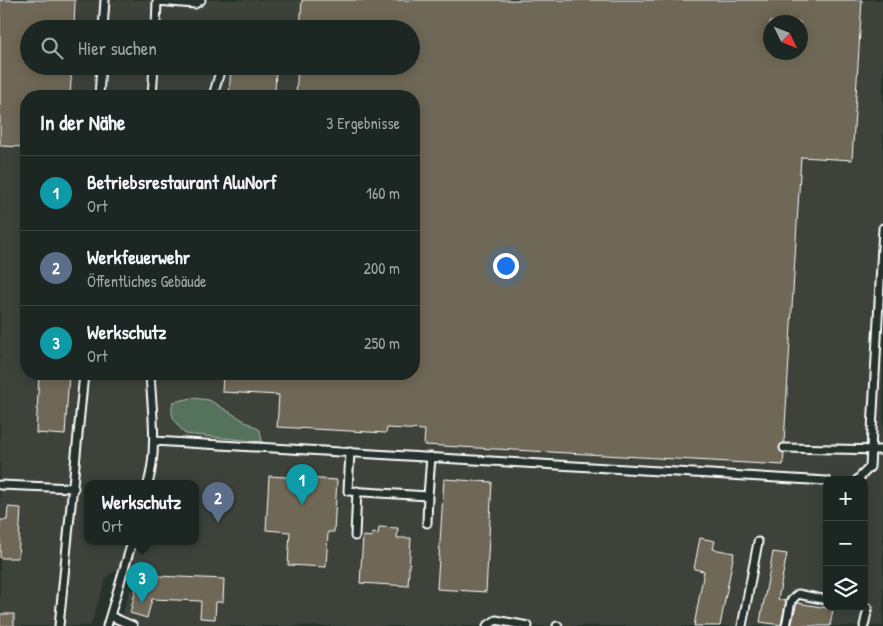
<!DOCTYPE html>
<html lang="de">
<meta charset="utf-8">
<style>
:root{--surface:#1c2622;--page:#252e2a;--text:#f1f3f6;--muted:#a0a5a5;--line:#3a4340;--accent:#ffd166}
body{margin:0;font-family:"Patrick Hand",sans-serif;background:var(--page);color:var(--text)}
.controls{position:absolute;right:15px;bottom:15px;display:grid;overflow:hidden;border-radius:10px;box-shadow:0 2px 12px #0003}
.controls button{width:45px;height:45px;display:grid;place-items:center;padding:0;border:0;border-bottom:1px solid var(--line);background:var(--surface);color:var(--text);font:25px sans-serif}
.compass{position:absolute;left:763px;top:15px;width:45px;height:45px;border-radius:50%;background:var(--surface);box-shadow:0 2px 12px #0003;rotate:133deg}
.you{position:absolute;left:505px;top:265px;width:18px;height:18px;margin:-12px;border:4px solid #fff;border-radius:50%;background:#1a73e8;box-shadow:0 0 0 8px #1a73e833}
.badge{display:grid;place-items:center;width:32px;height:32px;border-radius:50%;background:var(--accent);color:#fff;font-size:16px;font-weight:700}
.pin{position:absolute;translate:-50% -41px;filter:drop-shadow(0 1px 2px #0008)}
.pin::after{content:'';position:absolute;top:26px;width:18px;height:15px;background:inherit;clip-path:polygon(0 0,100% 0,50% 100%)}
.popup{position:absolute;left:84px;top:480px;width:115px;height:65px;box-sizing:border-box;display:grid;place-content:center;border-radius:10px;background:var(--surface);filter:drop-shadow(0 1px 4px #0005);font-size:16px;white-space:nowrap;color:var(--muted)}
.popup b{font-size:19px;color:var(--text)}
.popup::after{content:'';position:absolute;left:50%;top:100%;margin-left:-10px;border:10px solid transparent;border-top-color:var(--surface)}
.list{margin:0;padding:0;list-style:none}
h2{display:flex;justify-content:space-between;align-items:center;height:65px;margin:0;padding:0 20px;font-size:21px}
h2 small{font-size:16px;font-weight:400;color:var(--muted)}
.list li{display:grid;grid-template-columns:32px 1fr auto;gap:15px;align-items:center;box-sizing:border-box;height:75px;padding:0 20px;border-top:1px solid var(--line)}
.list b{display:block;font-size:19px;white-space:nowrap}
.list p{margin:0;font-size:16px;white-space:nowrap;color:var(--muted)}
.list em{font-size:16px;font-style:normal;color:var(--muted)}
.icon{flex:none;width:28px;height:28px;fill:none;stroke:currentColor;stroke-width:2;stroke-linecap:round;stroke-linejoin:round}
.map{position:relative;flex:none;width:883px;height:626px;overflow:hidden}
.search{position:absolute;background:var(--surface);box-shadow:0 2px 12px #0003;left:20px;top:20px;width:400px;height:55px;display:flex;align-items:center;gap:12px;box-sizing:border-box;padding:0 18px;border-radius:28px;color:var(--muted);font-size:19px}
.panel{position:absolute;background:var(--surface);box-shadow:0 2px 12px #0003;left:20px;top:90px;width:400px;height:290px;border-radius:20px}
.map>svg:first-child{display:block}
.built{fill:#3c433a;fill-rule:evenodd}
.green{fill:#55735b;stroke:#aab9ad}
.building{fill:#6f6757;stroke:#fff;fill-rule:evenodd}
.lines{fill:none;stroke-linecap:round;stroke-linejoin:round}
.service-casing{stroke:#fff;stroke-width:11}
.service{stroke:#26332d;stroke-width:7}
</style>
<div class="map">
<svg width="883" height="626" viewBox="0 0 883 626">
<rect width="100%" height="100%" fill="#26332d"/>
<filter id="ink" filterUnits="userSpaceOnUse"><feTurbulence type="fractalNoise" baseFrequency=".02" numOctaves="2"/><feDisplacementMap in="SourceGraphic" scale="10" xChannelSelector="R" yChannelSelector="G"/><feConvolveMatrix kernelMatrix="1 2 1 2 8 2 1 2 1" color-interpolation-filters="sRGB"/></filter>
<g filter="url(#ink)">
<path class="built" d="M0 0H883V626H118L132 585 125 566 107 576 90 626H0ZM770 22H800V52H770ZM29 29H411V66H29ZM26 96H414V374H26ZM827 480H864V607H827ZM88 484H196V542H88Z"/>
<path class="green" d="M192 398 209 400 260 430 262 442 185 434C176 423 169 417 173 402Z"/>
<path class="building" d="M0 0H75L74 29H29V66H72L70 96H26V147L0 146Z
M302 0H862L852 160 801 157 784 443 779 447 784 453 783 465 424 445 425 430 387 428 386 433 277 427 279 395 222 392 223 374H414V96H296L298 66H411V29H300ZM770 22H800V52H770Z
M231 66H276L275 96H229Z
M39 374H69L65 435 36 433Z
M269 476 337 480 334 532H328L326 567 288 565 290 532 266 530Z
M444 479 492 482 486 592 437 589Z
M8 507 21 508 18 558H0V520H7Z
M379 527 398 528 397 538H411L408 586 360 583 363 536 372 537V533L378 534Z
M700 538 715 541 713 549 734 553 720 626H694L704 571 694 569Z
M773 552 787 554 778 599 786 601 781 625 760 622Z
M139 576 158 581V576L224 579 223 602H216L215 619 200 618 201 601 152 599 147 618 130 613Z
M797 603 833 609 830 626H791Z
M0 614H14V626H0Z"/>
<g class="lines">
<defs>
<path id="service" d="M157 1 195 4 201 0
M103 29 105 0
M156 29 157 0
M99 96 101 66
M152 96 154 66
M213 96 219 75
M154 441 827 481
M784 448 883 450
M350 452 348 491 428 496 431 457
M857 480 870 467 883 228
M148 484C158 448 152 411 150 374
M0 485 74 488
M427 523 428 496
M355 536 357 491
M864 607 868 608 864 626
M110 616 133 626
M59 626 84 374
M107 626 132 542
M487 626 496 620 528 626
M557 626H558
M742 626 758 542
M786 626 791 601 798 594 827 600"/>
</defs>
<use href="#service" class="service-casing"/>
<use href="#service" class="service"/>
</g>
</g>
</svg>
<div class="controls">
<button>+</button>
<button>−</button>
<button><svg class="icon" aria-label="layers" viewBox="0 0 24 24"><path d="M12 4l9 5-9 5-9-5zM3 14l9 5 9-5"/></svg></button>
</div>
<svg class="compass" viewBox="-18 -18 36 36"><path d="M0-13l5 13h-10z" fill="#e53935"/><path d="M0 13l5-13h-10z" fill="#a0a5a5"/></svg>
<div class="you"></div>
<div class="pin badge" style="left:302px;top:505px;background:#0f9aa8">1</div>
<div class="pin badge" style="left:218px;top:523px;background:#5c6f8a">2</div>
<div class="pin badge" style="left:142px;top:603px;background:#0f9aa8">3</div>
<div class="popup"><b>Werkschutz</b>Ort</div>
<div class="search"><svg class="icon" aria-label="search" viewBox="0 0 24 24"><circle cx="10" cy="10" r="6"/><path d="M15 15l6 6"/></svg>Hier suchen</div>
<section class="panel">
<h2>In der Nähe<small>3 Ergebnisse</small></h2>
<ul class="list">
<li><span class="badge" style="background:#0f9aa8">1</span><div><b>Betriebsrestaurant AluNorf</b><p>Ort</p></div><em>160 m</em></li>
<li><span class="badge" style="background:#5c6f8a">2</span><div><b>Werkfeuerwehr</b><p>Öffentliches Gebäude</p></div><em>200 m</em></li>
<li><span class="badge" style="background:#0f9aa8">3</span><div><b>Werkschutz</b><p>Ort</p></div><em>250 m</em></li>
</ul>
</section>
</div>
